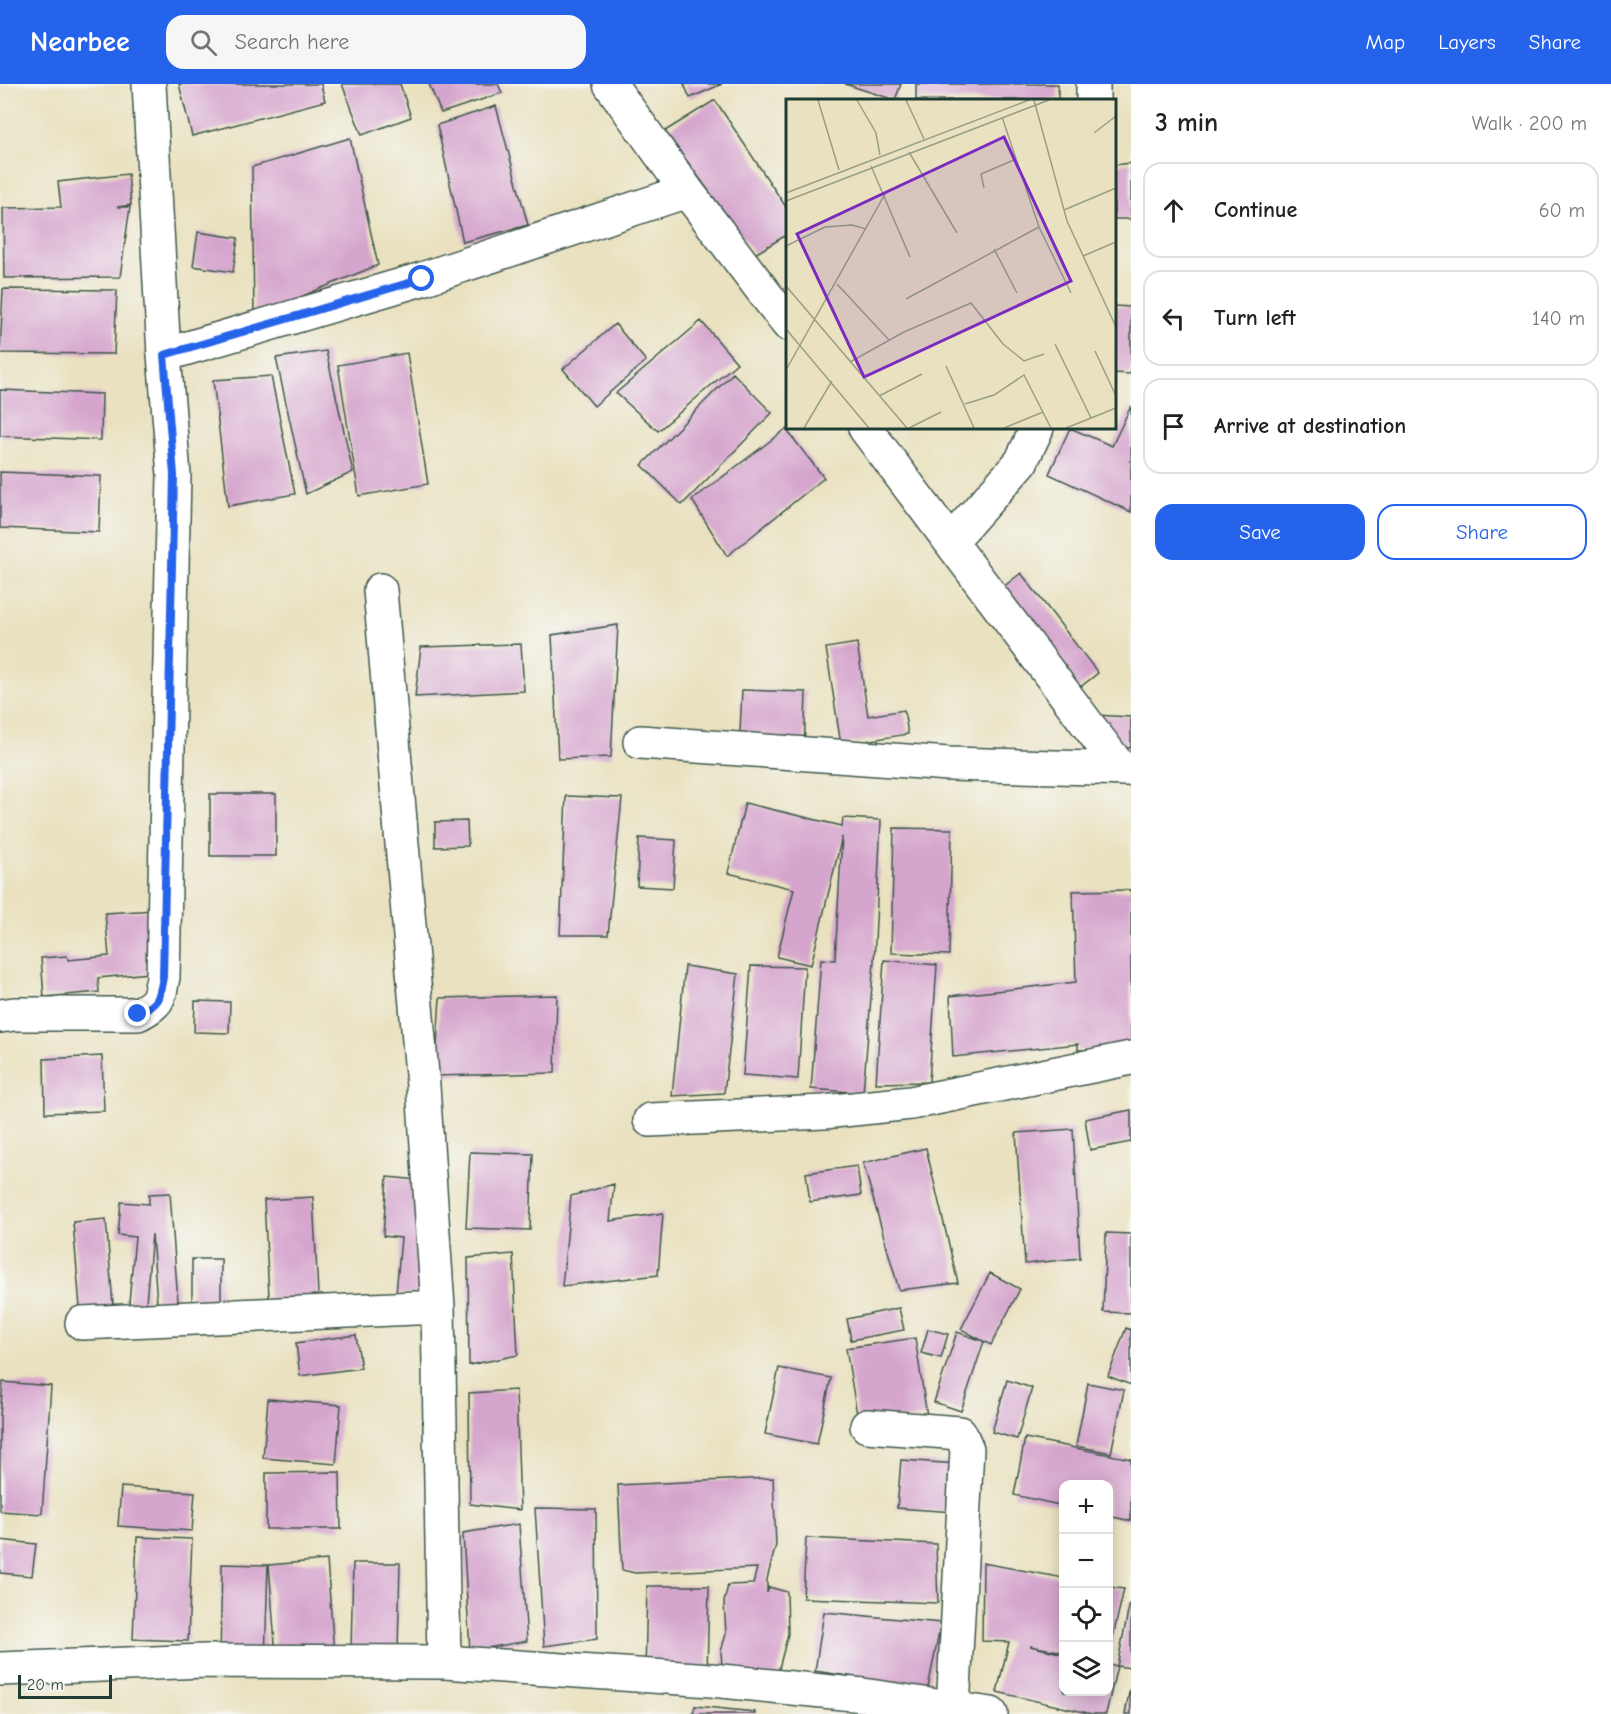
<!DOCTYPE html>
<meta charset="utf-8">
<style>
:root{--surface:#fff;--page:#f6f6f6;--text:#202124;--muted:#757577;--line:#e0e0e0;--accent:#2563eb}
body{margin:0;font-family:"Comic Neue",sans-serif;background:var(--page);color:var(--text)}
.controls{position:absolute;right:18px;bottom:18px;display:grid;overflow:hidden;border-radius:12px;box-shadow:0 3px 15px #0003}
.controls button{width:54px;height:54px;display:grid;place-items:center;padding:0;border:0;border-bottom:2px solid var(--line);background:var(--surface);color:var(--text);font:30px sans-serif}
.scale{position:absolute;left:18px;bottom:15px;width:94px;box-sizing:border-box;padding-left:6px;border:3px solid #1f3d34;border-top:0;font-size:16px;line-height:21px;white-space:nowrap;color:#1f3d34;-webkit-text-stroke:4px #f6f6f2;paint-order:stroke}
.stop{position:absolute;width:18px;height:18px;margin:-14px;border:4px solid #2563eb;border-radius:50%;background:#fff}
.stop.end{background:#2563eb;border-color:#fff;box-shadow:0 2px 6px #0008}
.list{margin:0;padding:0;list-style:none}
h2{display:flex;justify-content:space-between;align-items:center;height:78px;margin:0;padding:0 24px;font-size:26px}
h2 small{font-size:20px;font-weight:400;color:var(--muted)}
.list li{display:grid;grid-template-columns:39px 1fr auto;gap:18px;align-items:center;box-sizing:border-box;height:96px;margin:0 12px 12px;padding:0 12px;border:2px solid var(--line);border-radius:18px}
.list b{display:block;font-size:22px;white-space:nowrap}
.list em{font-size:20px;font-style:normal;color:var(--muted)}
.actions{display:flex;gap:12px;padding:18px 24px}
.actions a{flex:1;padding:14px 0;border:2px solid var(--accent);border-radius:18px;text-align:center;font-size:21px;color:var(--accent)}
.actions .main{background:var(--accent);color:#fff}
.icon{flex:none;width:33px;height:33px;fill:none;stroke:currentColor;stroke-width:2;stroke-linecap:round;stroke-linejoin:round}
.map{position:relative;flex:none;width:1131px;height:1630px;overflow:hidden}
header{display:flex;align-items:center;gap:36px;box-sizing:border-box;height:84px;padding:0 30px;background:var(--accent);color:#fff}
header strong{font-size:28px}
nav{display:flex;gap:33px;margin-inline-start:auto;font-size:21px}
.search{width:420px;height:54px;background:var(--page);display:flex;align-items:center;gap:15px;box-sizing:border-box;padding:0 21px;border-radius:18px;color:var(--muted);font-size:22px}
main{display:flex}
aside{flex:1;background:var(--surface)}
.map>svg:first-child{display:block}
.building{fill:#d6a5ce}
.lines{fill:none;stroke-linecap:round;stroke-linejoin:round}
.minor-casing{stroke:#3d5649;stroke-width:36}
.minor{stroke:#fff;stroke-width:33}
.route{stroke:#2563eb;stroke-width:8}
.inset-road{fill:none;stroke:#989f87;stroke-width:1.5}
.view{fill:#7b2cbf;fill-opacity:0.15;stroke:#7b2cbf;stroke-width:3}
.inset-edge{fill:none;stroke:#1f3d34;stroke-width:3}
</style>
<header>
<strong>Nearbee</strong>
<div class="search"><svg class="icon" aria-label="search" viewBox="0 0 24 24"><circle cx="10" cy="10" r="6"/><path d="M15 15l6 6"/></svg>Search here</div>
<nav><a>Map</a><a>Layers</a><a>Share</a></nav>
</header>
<main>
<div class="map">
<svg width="1131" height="1630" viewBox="0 0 1131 1630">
<rect width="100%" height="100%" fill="#f6f6f2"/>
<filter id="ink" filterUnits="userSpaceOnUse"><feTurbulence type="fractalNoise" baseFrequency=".0167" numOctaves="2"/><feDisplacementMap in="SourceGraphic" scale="12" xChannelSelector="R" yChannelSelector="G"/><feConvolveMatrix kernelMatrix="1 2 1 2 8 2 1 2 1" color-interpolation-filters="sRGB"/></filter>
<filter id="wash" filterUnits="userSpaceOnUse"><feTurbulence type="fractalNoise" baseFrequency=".008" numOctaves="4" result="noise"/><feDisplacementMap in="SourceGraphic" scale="24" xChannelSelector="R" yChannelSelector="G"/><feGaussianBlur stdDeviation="1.35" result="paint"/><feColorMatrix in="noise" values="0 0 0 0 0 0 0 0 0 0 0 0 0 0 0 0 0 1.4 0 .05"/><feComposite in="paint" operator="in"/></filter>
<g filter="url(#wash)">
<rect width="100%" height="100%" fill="#e9e1bf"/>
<g id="blocks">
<path class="building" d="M179 0H321L325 17 192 52Z
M342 0H400L411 33 362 51Z
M429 0H498L502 9 441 29Z
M684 0H722L690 14Z
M845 0H901L895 16Z
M916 0H1058V15L1018 16H916Z
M715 16 788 126V150L755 170 665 47Z
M496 22 528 141 463 158 437 41Z
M350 54 378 181 254 232 252 83Z
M1131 79V135H1114V81Z
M128 90 131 121 117 123H130L120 193 4 194 3 124 61 123 58 98Z
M198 148 238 154 233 188 193 182Z
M3 205 117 206 114 270 0 269Z
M1114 222 1131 223V290L1114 289Z
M701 237 737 279 658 347 616 309Z
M615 240 646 277 594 322 563 285Z
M326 267 353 388 306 410 276 274Z
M407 269 428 400 359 412 338 281Z
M733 289 772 329 682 421 642 381Z
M271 292 295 410 228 422 213 296Z
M0 306 102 310 101 356 0 352Z
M1131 322V428L1049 390 1070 344 1112 362Z
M786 345 824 394 727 472 692 416Z
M0 388 101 392 99 448 0 444Z
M1021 489 1098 589 1069 612 992 512Z
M618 541 611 673 558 675 552 551Z
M857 559 868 632 904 626 908 650 841 661 826 564Z
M521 560 524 607 415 613 421 563Z
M742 606 806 608 804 671 739 669Z
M1094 631 1131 633V664L1093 662Z
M210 710H276V772H210Z
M566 712 622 714 608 851H560Z
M745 719 842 742 843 734 881 736 874 878 863 1009 811 1005 821 875 835 876 842 753 811 881 777 873 794 805 728 789Z
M467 737 468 762 435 763V738Z
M894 744 952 745 949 871 891 869Z
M639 754 676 756 673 804 637 802Z
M1131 806V965L1078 966V960L953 973 950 912 1076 898 1073 807Z
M155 826 160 888 98 894 99 908 44 913 41 874 67 872 68 876 109 872 105 829Z
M884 876 937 881 929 998 876 999Z
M685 882 738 890 724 1009 672 1012Z
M751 882 805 883 798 995 743 991Z
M557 911 555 989 435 992 440 914Z
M195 917 230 918 229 949 194 948Z
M102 972 104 1027 45 1029 44 975Z
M1131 1026V1058L1090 1066 1085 1035Z
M1073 1045 1080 1174 1025 1180 1016 1049Z
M926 1064 958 1199 899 1206 863 1079Z
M470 1068 533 1070 530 1146 466 1144Z
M857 1082 861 1111 810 1118 806 1089Z
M387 1093 441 1098 431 1213 396 1210 401 1154 383 1152Z
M614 1100 610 1137 663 1129 658 1191 562 1202 571 1112Z
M170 1109 179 1231 158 1233 152 1150 145 1230 128 1229 135 1153 118 1151 121 1118 149 1120V1110Z
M313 1113 319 1229 270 1232 264 1116Z
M106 1135 114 1233 81 1236 73 1138Z
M1106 1149 1131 1150V1229L1103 1228Z
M513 1170 518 1271 469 1281 468 1174Z
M192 1175H221V1221H192Z
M990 1189 1020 1205 991 1261 984 1257 961 1327 934 1318 957 1248 983 1257 961 1245Z
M899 1224 904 1246 851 1256 847 1235Z
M1126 1244 1131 1246V1301L1108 1292Z
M928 1245 948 1250 941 1274 921 1269Z
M356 1251 361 1284 300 1292 296 1259Z
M915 1254 927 1332 859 1343 846 1264Z
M779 1284 831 1294 817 1360 765 1350Z
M1007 1296 1032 1304 1017 1355 992 1348Z
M3 1298 51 1302 42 1430 0 1427V1332Z
M1088 1299 1124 1306 1111 1369 1076 1362Z
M516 1306 520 1426 470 1420 469 1309Z
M268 1315 341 1321 336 1380 263 1374Z
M1025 1354 1131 1375V1437L1108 1432V1400H1064V1422L1014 1411Z
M901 1376 958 1380 954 1428 897 1424Z
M340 1388 341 1445H266V1389Z
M773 1394 776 1461 767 1495V1509L769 1503 787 1508 788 1550 776 1596 722 1582 721 1567 726 1550 724 1518 728 1501 753 1500 757 1484 635 1489 622 1486 618 1401Z
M121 1403 195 1408 192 1447 118 1442Z
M535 1424 596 1425 597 1555 544 1562Z
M519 1440 527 1557 470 1567 463 1449Z
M137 1453 192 1455 188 1557 133 1555Z
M806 1454 936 1460 938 1519 803 1514Z
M0 1456 36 1460 32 1492 0 1489Z
M327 1476 335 1582 277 1587 269 1481Z
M353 1479H400L398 1568 351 1567Z
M983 1479 1064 1494V1568L1030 1562 1064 1570V1608H1108V1580L1117 1582 1106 1630H1092L997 1608 1009 1558 982 1557Z
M222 1480 268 1481 265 1577 220 1576Z
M647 1502H709L707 1591 645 1590Z
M1108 1503 1124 1505 1109 1570H1108Z
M1130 1518H1131V1584L1117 1582Z
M824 1528 941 1539 928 1604 815 1587Z
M1130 1604 1131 1630H1125Z
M695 1622 755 1628V1630H693Z"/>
</g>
</g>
<g filter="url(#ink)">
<use href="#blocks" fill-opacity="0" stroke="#3d5649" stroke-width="1.5"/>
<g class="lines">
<defs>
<path id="minor" d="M610 0 687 107 788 240
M1093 0V16
M164 271 422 195 687 107
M865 344 1121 685
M951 457 1021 378 1037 344
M380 506 423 1002 438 1223 444 1578
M640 658 949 680 1131 685
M0 932 14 930H138C159 919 159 916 163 893L174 391 164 271 149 0
M650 1036 824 1028 911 1019 1131 974
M82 1239 438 1223
M867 1342 960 1349 967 1365 953 1624
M0 1585 204 1577 444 1578 711 1596 863 1611 991 1630"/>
</defs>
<use href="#minor" class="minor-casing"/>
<use href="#minor" class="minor"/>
</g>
</g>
<g class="lines" filter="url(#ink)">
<path class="route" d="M138 930C159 919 159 916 163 893L174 391 164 271 422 195"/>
</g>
<g transform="translate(786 15)">
<rect width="330" height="330" fill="#e9e1bf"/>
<path class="inset-road" d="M32 1 53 71M71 1 90 34 94 56M120 1 138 40M248 1 281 122 330 228M216 18 253 128 285 194M308 34 330 17M123 53 171 134M85 67 124 158M198 89 195 75 228 61M0 94 243 1M0 102 263 1M278 111 330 89M0 147 39 128 66 126 80 130M208 150 231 194M297 157 330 143M51 185 103 241M0 187 121 329M120 200 253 128M0 230 83 329M269 245 305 319M309 252 330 297M64 263 118 233 185 204 217 245 238 262 258 255M160 267 188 329M0 271 99 95M93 297 136 275M179 305 208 296 238 276 265 329M18 329 46 282M123 329 155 313M218 329 257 313M280 329 330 309"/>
<path class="view" d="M218 38 285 182 78 278 11 135Z"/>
<rect width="330" height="330" class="inset-edge"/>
</g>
</svg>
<div class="controls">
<button>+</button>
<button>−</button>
<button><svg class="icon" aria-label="locate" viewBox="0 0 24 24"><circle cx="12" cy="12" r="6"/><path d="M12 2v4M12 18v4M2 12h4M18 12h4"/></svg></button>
<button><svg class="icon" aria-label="layers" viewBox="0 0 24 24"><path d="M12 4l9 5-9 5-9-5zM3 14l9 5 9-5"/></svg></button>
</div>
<div class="scale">20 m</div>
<div class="stop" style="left:422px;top:195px"></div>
<div class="stop end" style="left:138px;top:930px"></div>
</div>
<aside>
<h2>3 min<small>Walk · 200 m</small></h2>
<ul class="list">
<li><svg class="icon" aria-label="ahead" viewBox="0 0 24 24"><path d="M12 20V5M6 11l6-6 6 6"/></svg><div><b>Continue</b></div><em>60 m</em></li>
<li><svg class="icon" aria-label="left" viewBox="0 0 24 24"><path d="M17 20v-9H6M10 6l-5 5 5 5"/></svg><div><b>Turn left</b></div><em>140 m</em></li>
<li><svg class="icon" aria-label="arrive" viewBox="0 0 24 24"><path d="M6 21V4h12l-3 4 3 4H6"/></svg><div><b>Arrive at destination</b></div></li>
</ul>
<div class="actions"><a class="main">Save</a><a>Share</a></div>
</aside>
</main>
